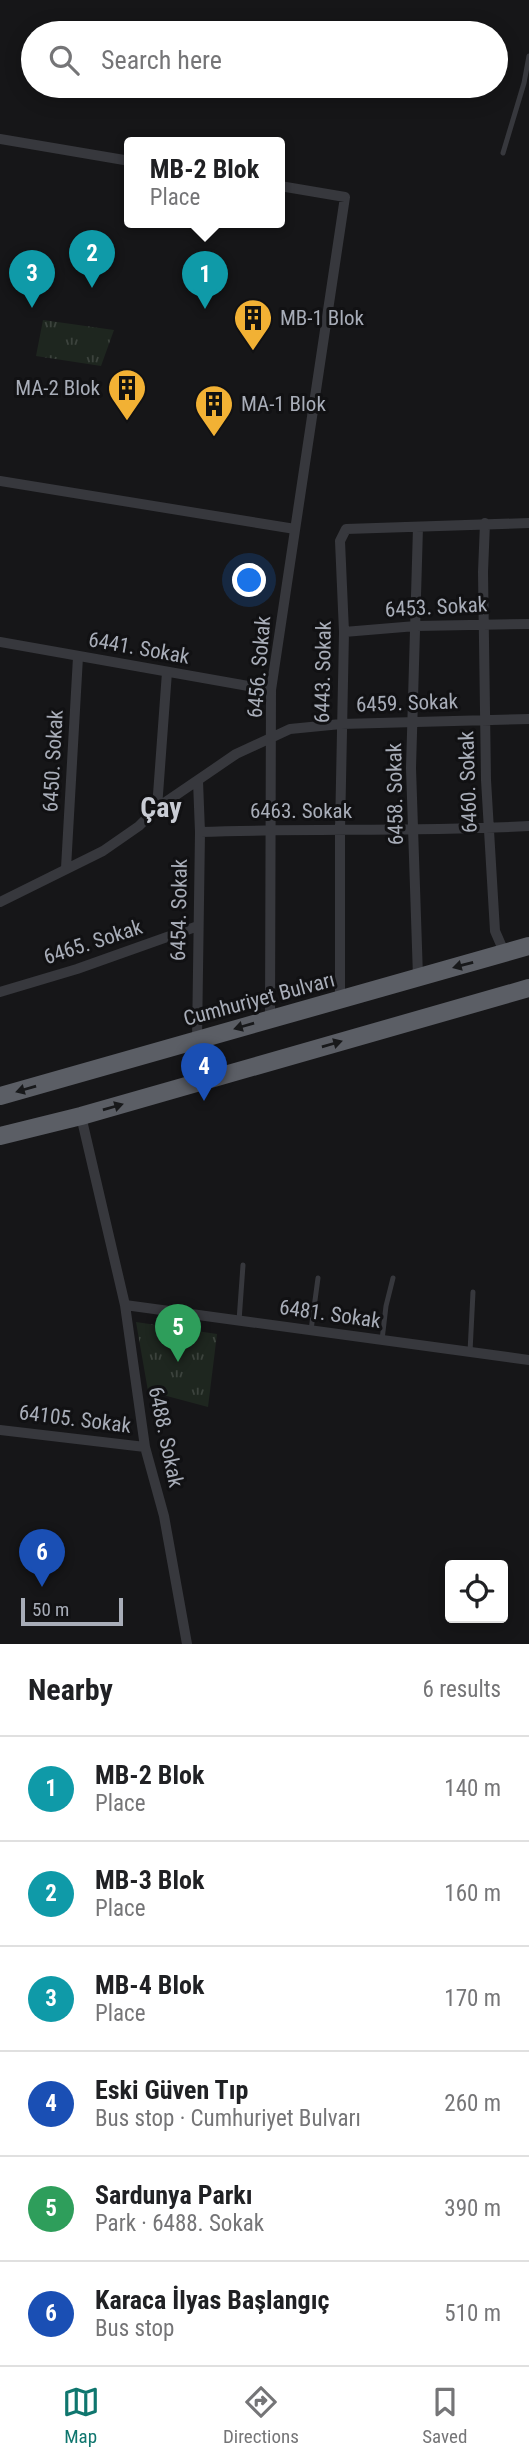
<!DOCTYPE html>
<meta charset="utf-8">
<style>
:root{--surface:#fff;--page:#f6f6f6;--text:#202124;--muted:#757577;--line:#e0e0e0;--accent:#0f766e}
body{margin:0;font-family:"Roboto Condensed",sans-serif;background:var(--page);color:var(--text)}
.controls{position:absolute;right:21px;bottom:21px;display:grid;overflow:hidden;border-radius:7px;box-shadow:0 4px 18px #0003}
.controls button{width:63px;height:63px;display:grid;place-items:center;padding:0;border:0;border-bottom:2px solid var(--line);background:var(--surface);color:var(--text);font:35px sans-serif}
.scale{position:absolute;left:21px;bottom:18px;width:102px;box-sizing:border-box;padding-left:7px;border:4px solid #a8adb8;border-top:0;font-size:19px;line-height:24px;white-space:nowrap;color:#a8adb8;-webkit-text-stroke:5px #111113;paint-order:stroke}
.you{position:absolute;left:250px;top:581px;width:24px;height:24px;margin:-18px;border:5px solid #fff;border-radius:50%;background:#1a73e8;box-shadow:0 0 0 10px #1a73e833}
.badge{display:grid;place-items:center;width:46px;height:46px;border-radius:50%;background:var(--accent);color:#fff;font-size:23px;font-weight:700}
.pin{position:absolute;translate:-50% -58px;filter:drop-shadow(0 2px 4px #0008)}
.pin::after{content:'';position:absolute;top:37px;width:24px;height:21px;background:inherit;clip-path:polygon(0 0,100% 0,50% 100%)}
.popup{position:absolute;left:124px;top:137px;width:161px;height:91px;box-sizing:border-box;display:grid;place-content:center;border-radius:7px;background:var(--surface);filter:drop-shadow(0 2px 5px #0005);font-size:23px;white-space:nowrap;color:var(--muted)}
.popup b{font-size:26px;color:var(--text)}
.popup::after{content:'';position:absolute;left:50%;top:100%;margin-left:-14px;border:14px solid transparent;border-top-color:var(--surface)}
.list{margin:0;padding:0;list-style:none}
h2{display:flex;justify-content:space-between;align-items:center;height:91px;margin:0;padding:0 28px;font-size:30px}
h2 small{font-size:23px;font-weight:400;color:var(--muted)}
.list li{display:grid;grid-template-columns:46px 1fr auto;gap:21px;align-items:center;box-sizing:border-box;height:105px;padding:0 28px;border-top:2px solid var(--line)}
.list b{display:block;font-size:26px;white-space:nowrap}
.list p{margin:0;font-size:23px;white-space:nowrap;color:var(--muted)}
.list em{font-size:23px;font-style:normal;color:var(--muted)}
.icon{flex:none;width:38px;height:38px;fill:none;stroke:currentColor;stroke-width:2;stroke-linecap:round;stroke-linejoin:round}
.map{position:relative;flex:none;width:529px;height:1644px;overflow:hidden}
.search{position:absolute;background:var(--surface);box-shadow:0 4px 18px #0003;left:21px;right:21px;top:21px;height:77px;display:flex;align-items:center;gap:18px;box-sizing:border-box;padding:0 24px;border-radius:38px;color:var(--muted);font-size:26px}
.sheet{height:721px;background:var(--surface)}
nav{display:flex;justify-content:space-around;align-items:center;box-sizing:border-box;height:98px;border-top:2px solid var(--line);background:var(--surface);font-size:19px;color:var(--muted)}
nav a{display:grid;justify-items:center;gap:4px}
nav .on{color:var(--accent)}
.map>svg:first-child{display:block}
.park{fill:url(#park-tufts)}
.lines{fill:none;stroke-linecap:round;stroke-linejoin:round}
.service{stroke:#37383d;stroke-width:5}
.minor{stroke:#37383d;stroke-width:10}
.trunk{stroke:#5b5e65;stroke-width:18}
.oneway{fill:#18191b}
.labels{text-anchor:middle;stroke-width:6;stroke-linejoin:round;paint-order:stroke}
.poi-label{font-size:21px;fill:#a8adb8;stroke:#111113;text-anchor:start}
.street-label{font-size:21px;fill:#a8adb8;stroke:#111113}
.district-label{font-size:28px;font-weight:bold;fill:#c9ccd4;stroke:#111113}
</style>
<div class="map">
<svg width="529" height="1644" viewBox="0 0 529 1644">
<defs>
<pattern id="park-tufts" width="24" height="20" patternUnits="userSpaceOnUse" patternTransform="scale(1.75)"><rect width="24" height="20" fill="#1e261f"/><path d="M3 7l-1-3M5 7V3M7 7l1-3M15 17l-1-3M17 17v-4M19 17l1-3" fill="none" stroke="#3c433d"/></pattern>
</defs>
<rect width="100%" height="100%" fill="#161618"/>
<path class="park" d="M43 320 114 330 101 366 36 356Z
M136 1322 217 1334 208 1407 148 1391Z"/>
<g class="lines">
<path class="service" d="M503 153 524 83 529 56
M239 1321 243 1265
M311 1330 318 1278
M382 1340 386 1306 393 1278
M470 1352 473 1292"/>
<path class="minor" d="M0 139 130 161
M0 481 295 529
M485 523 483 572 486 780 495 931 505 954
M418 527 411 768 418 977
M344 632 416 626 529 624
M0 642 271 690
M157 808 167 672
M200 832C309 828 419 832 529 826
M66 868 78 657
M0 902 103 851 139 826 157 808 236 754 290 729 341 724 529 719
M0 992 77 969 198 926
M340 1001V831L344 632 340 541 346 529 529 523
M270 1019 271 690 345 197 280 186
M197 1040 200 832 198 781
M81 1116 125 1305 145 1447 164 1516 187 1644
M125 1305 529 1360
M0 1430 145 1447"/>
<path class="trunk" d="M0 1096 529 946
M0 1136 81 1116 529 988"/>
</g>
<defs><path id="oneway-solid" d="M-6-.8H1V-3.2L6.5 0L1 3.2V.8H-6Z" transform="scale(1.75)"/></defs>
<g class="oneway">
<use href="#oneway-solid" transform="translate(463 965) rotate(165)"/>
<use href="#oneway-solid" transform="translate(244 1026) rotate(164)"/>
<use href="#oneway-solid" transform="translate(332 1044) rotate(-16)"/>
<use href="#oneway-solid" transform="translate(26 1089) rotate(164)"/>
<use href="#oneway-solid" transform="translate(113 1107) rotate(-16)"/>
</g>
<defs>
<symbol id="building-pin" viewBox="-11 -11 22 30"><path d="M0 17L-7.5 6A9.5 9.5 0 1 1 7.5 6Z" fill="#f2b134" stroke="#111113"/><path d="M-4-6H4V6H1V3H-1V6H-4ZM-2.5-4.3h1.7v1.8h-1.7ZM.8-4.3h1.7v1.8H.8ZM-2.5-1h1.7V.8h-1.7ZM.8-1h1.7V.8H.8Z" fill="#111"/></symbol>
</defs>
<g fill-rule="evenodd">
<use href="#building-pin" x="231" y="296" width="44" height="60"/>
<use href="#building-pin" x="105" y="366" width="44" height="60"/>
<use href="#building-pin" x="192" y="382" width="44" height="60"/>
</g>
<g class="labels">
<g class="poi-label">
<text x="280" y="325">MB-1 Blok</text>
<text x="100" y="395" text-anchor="end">MA-2 Blok</text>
<text x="241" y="411">MA-1 Blok</text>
</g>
<g class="street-label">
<text transform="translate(436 607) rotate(-3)" y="7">6453. Sokak</text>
<text transform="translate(139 648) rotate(10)" y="7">6441. Sokak</text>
<text transform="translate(259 667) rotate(-85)" y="7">6456. Sokak</text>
<text transform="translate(323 672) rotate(-89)" y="7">6443. Sokak</text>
<text transform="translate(407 703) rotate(-2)" y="7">6459. Sokak</text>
<text transform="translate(53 761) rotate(-87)" y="7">6450. Sokak</text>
<text transform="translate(468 782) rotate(-92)" y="7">6460. Sokak</text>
<text transform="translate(395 794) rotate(-91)" y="7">6458. Sokak</text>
<text x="301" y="818">6463. Sokak</text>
<text transform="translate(179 910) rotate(-89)" y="7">6454. Sokak</text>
<text transform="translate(93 942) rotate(-18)" y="7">6465. Sokak</text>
<text transform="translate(259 999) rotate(-15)" y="7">Cumhuriyet Bulvarı</text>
<text transform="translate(330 1314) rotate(8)" y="7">6481. Sokak</text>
<text transform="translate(75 1419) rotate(7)" y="7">64105. Sokak</text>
<text transform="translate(166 1437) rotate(78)" y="7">6488. Sokak</text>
</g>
<g class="district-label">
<text x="161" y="817">Çay</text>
</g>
</g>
</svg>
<div class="controls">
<button><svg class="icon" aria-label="locate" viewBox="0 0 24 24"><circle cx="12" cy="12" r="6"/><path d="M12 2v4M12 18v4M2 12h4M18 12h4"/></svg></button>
</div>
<div class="scale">50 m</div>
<div class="you"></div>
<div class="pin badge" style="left:205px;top:309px;background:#0f9aa8">1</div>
<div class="popup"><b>MB-2 Blok</b>Place</div>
<div class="pin badge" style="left:92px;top:288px;background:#0f9aa8">2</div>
<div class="pin badge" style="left:32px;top:308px;background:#0f9aa8">3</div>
<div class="pin badge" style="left:204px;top:1101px;background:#1a4fb4">4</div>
<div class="pin badge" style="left:178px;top:1362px;background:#2e9e5b">5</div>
<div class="pin badge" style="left:42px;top:1587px;background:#1a4fb4">6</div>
<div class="search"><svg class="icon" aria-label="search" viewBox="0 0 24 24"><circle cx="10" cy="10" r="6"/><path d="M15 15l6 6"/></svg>Search here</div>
</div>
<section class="sheet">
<h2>Nearby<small>6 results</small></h2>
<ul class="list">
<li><span class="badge" style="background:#0f9aa8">1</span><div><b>MB-2 Blok</b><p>Place</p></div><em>140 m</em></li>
<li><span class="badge" style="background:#0f9aa8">2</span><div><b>MB-3 Blok</b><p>Place</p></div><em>160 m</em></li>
<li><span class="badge" style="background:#0f9aa8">3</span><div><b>MB-4 Blok</b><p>Place</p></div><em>170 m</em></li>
<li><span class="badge" style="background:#1a4fb4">4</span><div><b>Eski Güven Tıp</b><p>Bus stop · Cumhuriyet Bulvarı</p></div><em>260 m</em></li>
<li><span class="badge" style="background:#2e9e5b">5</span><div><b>Sardunya Parkı</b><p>Park · 6488. Sokak</p></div><em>390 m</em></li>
<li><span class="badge" style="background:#1a4fb4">6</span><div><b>Karaca İlyas Başlangıç</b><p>Bus stop</p></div><em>510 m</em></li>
</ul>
</section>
<nav>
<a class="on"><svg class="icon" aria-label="map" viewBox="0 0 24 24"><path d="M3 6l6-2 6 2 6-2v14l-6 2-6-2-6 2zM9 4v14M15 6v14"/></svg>Map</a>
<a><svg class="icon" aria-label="directions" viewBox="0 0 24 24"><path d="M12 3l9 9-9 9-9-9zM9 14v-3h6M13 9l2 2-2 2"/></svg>Directions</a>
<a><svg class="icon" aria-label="saved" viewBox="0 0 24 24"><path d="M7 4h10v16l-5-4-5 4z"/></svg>Saved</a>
</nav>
